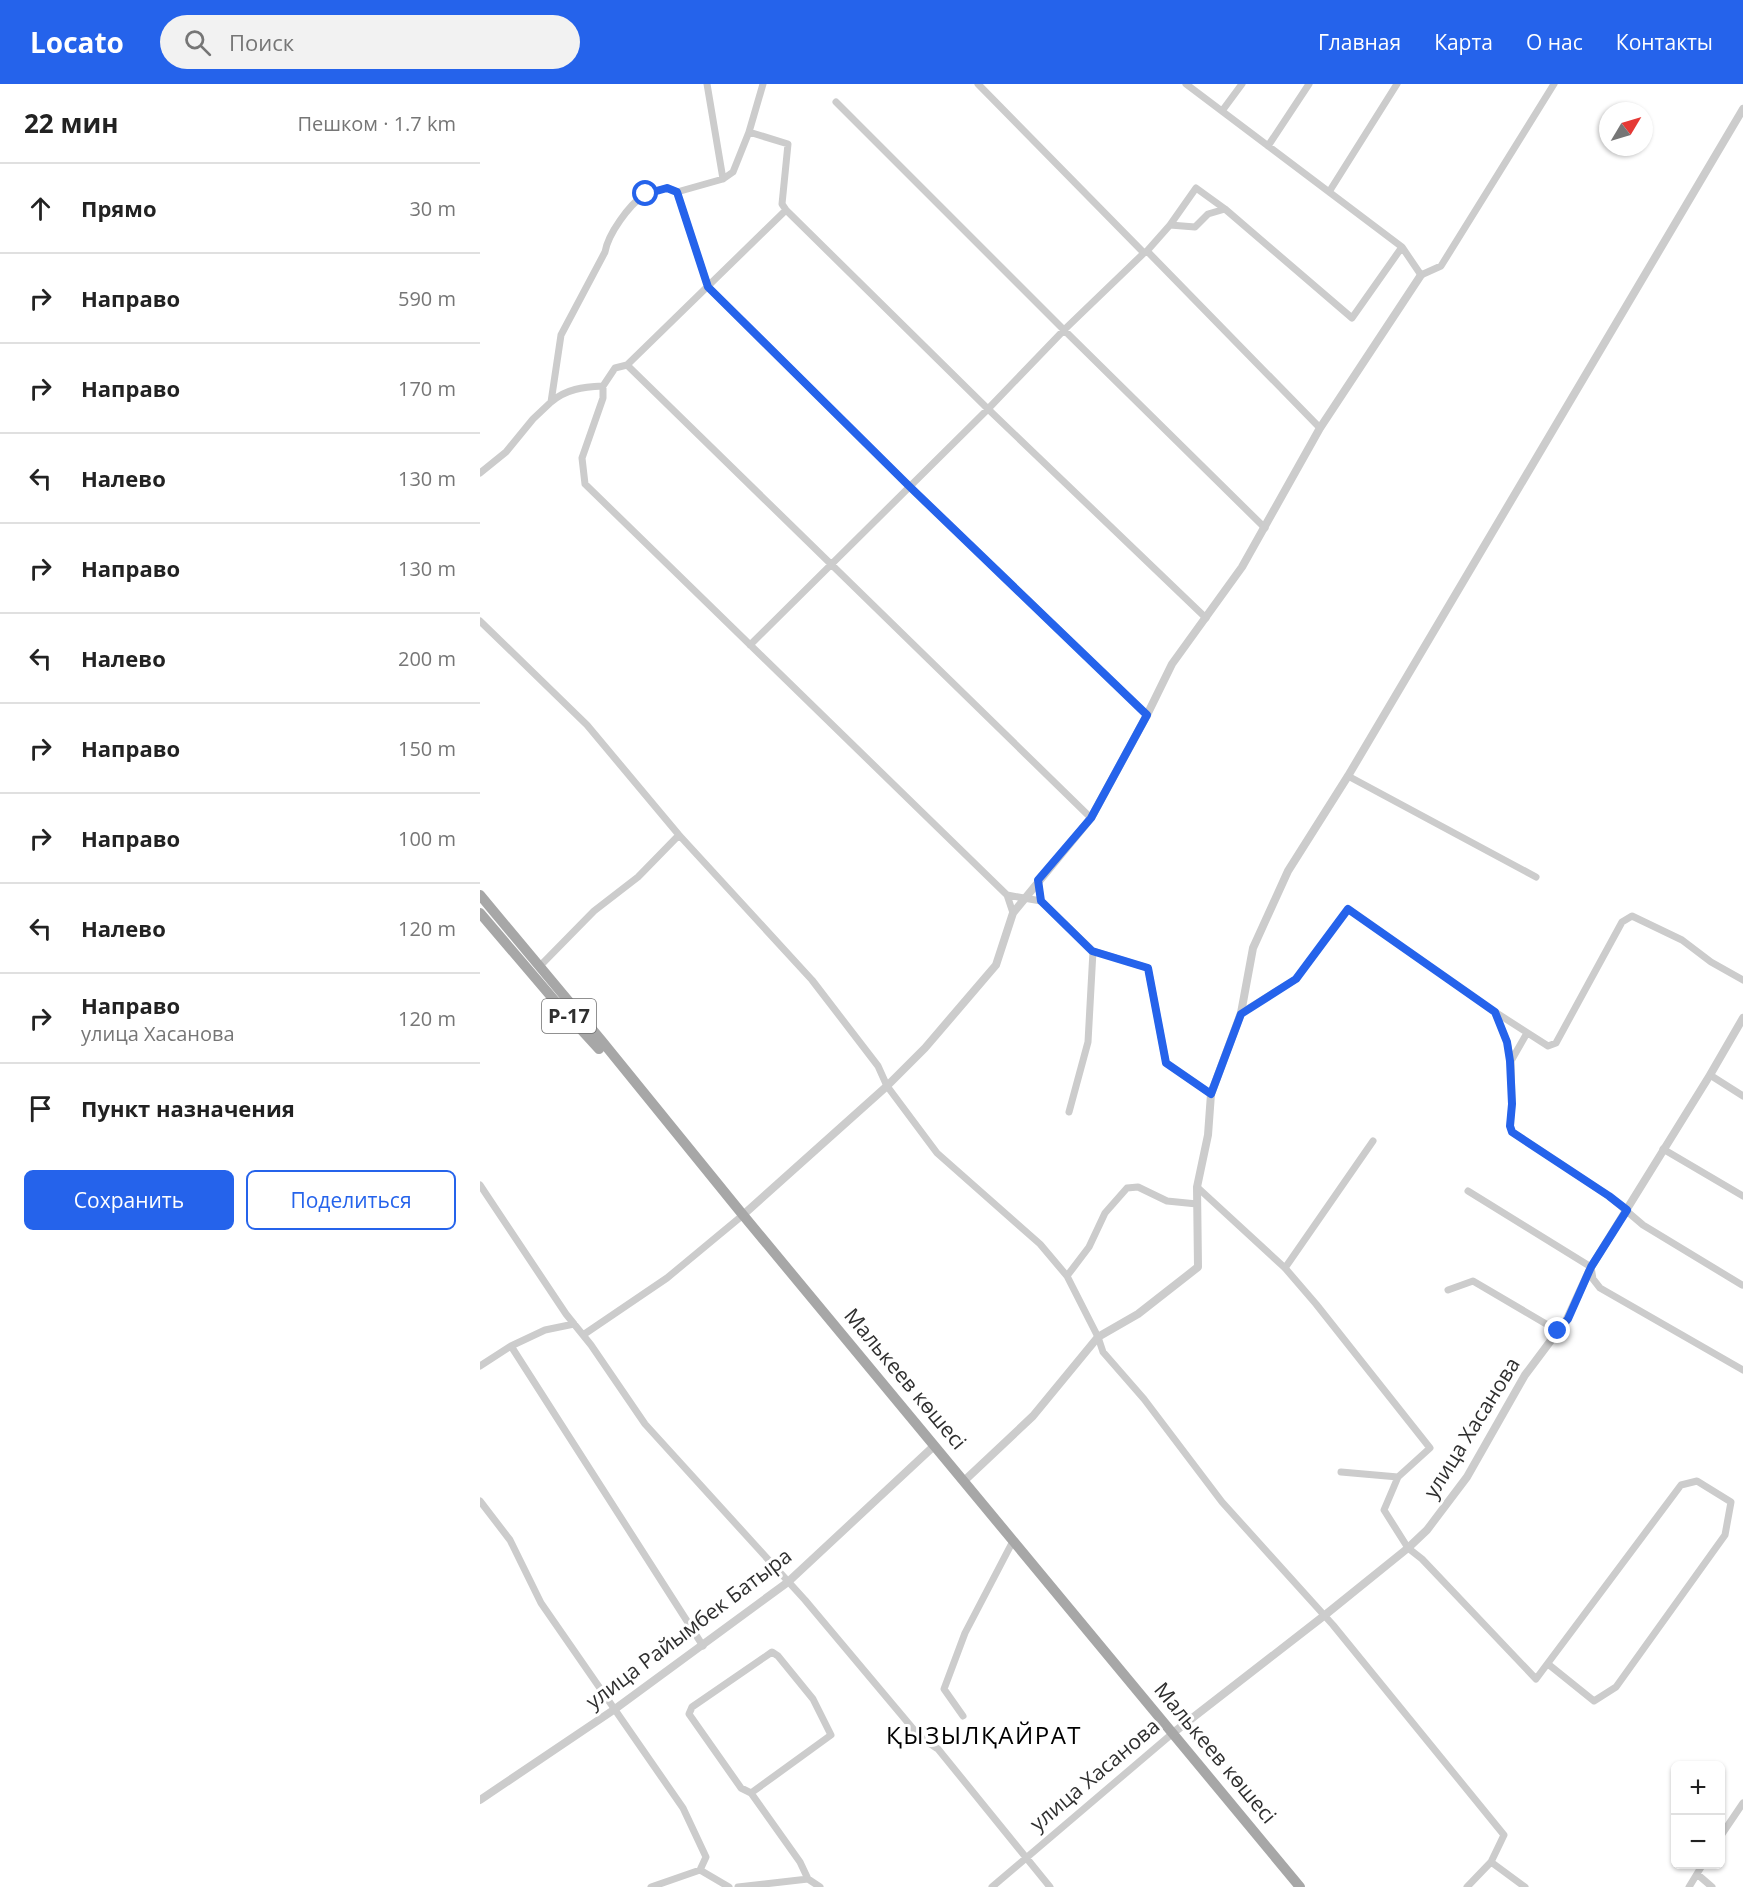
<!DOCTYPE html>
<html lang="ru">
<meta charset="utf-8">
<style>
:root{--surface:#fff;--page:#f2f2f2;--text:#222;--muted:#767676;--line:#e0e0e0;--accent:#2563eb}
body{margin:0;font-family:"Open Sans",sans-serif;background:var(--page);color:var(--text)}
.controls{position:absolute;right:18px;bottom:18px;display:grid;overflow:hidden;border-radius:9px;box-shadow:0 2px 4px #0004}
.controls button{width:54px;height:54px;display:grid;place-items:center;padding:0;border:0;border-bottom:2px solid var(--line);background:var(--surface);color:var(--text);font:30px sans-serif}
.compass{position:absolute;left:1119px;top:18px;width:54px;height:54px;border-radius:50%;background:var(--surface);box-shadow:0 2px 4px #0004;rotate:52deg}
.stop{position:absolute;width:18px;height:18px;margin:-14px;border:4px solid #2563eb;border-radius:50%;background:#fff}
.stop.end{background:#2563eb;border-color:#fff;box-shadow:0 2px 6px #0008}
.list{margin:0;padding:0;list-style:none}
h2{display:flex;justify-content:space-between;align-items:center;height:78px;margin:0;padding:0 24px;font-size:26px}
h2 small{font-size:20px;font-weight:400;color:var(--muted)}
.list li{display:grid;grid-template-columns:39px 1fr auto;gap:18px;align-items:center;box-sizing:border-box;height:90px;padding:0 24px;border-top:2px solid var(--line)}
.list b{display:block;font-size:22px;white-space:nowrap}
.list p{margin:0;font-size:20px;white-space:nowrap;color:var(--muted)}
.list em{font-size:20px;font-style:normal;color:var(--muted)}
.actions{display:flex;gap:12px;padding:18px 24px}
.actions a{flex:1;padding:14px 0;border:2px solid var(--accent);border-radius:9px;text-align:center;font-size:21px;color:var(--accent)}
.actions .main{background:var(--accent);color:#fff}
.icon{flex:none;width:33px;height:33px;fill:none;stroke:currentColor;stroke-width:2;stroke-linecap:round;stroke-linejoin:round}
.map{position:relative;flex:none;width:1263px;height:1803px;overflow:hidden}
header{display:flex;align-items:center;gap:36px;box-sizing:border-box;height:84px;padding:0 30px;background:var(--accent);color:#fff}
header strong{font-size:28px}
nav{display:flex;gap:33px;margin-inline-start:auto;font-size:21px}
.search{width:420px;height:54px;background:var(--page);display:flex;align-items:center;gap:15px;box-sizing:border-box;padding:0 21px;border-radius:33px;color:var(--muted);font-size:22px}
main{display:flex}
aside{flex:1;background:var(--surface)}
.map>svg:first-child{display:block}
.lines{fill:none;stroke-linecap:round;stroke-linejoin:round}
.minor{stroke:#ccc;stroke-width:7}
.tertiary{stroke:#ccc;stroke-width:8}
.primary{stroke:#a7a7a7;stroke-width:10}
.route{stroke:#2563eb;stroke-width:8}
.labels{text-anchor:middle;stroke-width:6;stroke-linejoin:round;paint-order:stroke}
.shield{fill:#fff;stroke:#6d6d6d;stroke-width:1.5}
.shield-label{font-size:20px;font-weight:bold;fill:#2f2f2f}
.street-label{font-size:21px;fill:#2f2f2f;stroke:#fff}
.quarter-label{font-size:24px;letter-spacing:1.5px;fill:#000;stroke:#fff}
</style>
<header>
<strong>Locato</strong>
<div class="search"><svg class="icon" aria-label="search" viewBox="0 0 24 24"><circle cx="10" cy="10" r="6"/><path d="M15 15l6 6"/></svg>Поиск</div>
<nav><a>Главная</a><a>Карта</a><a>О нас</a><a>Контакты</a></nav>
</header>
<main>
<aside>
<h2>22 мин<small>Пешком · 1.7 km</small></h2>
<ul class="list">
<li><svg class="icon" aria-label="ahead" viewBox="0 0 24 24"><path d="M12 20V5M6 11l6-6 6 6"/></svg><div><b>Прямо</b></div><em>30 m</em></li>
<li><svg class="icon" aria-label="right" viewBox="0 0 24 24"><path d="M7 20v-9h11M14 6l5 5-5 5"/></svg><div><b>Направо</b></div><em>590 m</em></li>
<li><svg class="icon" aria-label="right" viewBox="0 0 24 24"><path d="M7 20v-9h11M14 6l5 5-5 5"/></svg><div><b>Направо</b></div><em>170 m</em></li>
<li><svg class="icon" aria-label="left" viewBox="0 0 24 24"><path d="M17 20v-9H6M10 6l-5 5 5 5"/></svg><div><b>Налево</b></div><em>130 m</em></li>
<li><svg class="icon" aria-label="right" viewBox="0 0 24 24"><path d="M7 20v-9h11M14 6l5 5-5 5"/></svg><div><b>Направо</b></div><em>130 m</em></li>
<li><svg class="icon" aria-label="left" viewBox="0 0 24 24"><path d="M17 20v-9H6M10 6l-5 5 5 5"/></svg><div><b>Налево</b></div><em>200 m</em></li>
<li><svg class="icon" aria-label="right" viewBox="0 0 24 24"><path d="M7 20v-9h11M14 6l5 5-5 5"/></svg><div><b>Направо</b></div><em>150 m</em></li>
<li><svg class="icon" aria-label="right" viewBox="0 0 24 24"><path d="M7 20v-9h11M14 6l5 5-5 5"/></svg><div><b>Направо</b></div><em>100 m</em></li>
<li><svg class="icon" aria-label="left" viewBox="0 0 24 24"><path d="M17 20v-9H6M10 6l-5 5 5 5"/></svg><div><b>Налево</b></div><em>120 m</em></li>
<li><svg class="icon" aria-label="right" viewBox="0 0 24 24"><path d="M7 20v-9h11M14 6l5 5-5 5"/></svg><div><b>Направо</b><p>улица Хасанова</p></div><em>120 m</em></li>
<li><svg class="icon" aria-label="arrive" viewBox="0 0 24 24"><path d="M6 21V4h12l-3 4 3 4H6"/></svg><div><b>Пункт назначения</b></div></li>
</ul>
<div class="actions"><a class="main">Сохранить</a><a>Поделиться</a></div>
</aside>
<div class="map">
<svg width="1263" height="1803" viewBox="0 0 1263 1803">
<rect width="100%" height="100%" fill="#fff"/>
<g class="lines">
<path class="minor" d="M227 0 243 95
M498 0 664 169 667 167 840 344
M706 0 922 163
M356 18 584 246 785 444
M742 27 762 0
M269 48 283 0
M788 62 829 0
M849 108 917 0
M306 126 147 281 611 734
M690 141 716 104 745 125
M667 167 690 141 715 143 728 130 745 125 872 234 922 163 941 191 961 182 1074 0
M147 281 135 284 123 302C103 303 86 305 71 318L81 251 125 168C128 150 149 121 164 111 171 107 180 106 187 104L197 108
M123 302V314L102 374 105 400 527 811 561 817 613 867 668 884 686 979 731 1010
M0 389 26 368 53 335 71 318
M0 537 107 641 199 751 332 896 398 982 407 1002 457 1069 560 1160 587 1192 618 1253 623 1268 664 1315 742 1418 853 1541 1024 1751 1011 1778 987 1803
M270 561 508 325 584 246 664 169
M667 631 429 402 228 203 197 108 243 95 253 88 269 48 308 60 302 120 306 126 508 325 726 534
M868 692 1056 793
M558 796 561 817
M527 811 533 829
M59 883 114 827 158 793 199 751
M1015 928 1027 958 1031 977
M761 929 816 895 868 825 1015 928 1068 962 1076 959 1142 838 1152 832 1202 856 1231 878 1263 896
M1047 949 1031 977 1032 1020 1030 1042 1032 1048 1129 1112 1163 1141 1262 1201
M1230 991 1263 1012
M589 1028 608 958 613 867
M1183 1065 1263 1112
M0 1101 86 1230 111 1261 165 1340 325 1516 440 1653 458 1665 570 1803
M717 1103 805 1184 836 1220 950 1364 918 1393 904 1426 928 1464 942 1475 1056 1595 1201 1401 1217 1397 1251 1418 1245 1451 1136 1603 1114 1617 1068 1580
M988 1107 1111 1183 1113 1195 1120 1204 1263 1286
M805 1184 893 1057
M587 1192 609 1163 625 1129 647 1104 658 1103 687 1117 717 1120
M968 1206 993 1197 1078 1247
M103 1251 187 1194 263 1131
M31 1262 223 1562
M0 1282 31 1262 65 1246 94 1240
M861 1388 918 1393
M0 1417 30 1456 61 1519 203 1724 226 1773 220 1786 171 1803
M483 1632 464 1605 485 1549 533 1457
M271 1709 351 1651 333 1615 298 1572 292 1568 212 1623 209 1630 261 1704 271 1709 320 1778 328 1795
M1240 1753 1263 1719
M1011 1778 1045 1803
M220 1786 249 1803
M1217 1790 1232 1803
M258 1803 328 1795 340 1803
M512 1803 693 1649
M1209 1803 1223 1780"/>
<path class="tertiary" d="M263 1131 407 1002 445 964 516 881 533 829 611 734 667 631 692 580 762 483 840 344 941 191
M484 1397 553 1332 618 1253 658 1230 718 1183 717 1103 728 1051 731 1010 761 929 773 864 808 787 868 692 1263 25
M693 1649 845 1531 928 1464 947 1446 987 1393 1045 1291 1087 1235 1111 1183 1230 991 1263 934
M0 1716 135 1625 308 1498 454 1362"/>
<path class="primary" d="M0 811 121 956 263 1131 820 1803
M0 829 75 917 119 965"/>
</g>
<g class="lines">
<path class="route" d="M166 110 187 104 197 108 228 203 429 402 667 631 611 734 558 796 561 817 612 867 668 884 686 979 731 1010 761 930 816 895 868 825 1015 928 1027 958 1030 977 1032 1020 1030 1042 1032 1048 1129 1112 1147 1126 1111 1183 1088 1235 1078 1247"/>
</g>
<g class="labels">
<rect class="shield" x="62" y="915" width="54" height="34" rx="4.5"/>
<g class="shield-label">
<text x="89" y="939">P-17</text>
</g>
<g class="street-label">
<text transform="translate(425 1295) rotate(50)" y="7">Малькеев көшесі</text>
<text transform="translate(992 1344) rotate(-58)" y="7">улица Хасанова</text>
<text transform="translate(209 1545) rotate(-37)" y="7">улица Райымбек Батыра</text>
<text transform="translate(735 1669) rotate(50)" y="7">Малькеев көшесі</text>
<text transform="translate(615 1691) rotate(-40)" y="7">улица Хасанова</text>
</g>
<g class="quarter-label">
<text x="504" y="1660">ҚЫЗЫЛҚАЙРАТ</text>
</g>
</g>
</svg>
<div class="controls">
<button>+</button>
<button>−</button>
</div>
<svg class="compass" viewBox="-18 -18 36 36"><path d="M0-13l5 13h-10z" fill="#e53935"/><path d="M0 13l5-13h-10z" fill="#767676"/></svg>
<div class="stop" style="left:166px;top:110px"></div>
<div class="stop end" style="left:1078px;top:1247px"></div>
</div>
</main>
